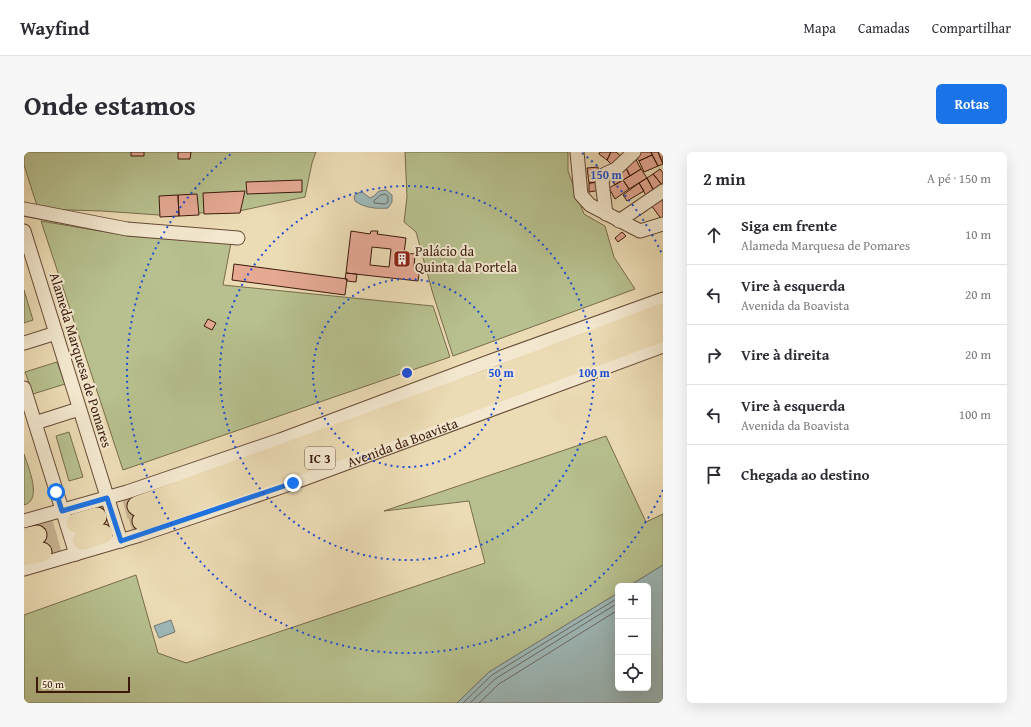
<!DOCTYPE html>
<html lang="pt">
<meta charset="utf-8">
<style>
:root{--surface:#fff;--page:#f7f7f7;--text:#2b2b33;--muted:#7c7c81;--line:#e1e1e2;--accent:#1a73e8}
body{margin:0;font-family:"Gentium Book Plus",serif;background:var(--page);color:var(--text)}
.controls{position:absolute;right:12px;bottom:12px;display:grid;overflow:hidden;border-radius:6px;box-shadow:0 4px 16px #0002}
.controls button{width:36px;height:36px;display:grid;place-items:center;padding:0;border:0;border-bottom:1px solid var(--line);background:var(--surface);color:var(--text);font:20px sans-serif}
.scale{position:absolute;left:12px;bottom:10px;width:94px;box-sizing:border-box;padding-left:4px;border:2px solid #3b190b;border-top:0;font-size:11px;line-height:14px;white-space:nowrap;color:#3b190b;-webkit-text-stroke:3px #f3e8cf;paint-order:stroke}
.stop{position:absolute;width:12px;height:12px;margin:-9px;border:3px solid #1a73e8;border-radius:50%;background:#fff}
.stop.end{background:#1a73e8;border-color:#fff;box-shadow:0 1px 4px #0008}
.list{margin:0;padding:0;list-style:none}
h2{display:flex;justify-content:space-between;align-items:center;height:52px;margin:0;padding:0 16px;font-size:17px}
h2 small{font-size:13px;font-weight:400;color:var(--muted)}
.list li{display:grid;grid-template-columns:26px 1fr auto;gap:12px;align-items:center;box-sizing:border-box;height:60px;padding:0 16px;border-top:1px solid var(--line)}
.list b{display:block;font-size:15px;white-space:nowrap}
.list p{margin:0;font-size:13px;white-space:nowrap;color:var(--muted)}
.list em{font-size:13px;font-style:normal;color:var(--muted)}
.icon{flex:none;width:22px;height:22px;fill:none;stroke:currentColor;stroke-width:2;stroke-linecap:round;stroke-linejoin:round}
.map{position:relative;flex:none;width:639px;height:551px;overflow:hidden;border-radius:6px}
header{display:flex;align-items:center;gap:24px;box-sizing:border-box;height:56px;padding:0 20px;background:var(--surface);border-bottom:1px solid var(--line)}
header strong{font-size:19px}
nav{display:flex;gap:22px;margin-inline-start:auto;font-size:14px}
.intro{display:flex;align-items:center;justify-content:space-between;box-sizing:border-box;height:96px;padding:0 24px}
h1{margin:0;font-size:28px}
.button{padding:10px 18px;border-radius:6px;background:var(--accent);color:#fff;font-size:14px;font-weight:700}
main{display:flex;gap:24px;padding:0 24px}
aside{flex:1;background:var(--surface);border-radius:6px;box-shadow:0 4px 16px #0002}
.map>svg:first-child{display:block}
.green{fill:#b7c08e;stroke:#796c4c}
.water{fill:#9eb9b9;stroke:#767973}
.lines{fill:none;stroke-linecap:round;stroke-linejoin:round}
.shore{stroke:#6c6962;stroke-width:1}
.building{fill:#e5a994;stroke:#3b190b;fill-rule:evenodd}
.highway-tunnel{stroke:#c9b593;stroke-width:19;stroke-dasharray:19 10;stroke-linecap:butt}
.minor-casing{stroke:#674a36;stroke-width:15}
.highway-casing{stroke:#3b190b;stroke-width:21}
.minor{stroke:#f3e8cf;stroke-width:13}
.highway{stroke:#ecdcb5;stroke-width:19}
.route{stroke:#1a73e8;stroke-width:5}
.ring{fill:none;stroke:#1d4ed8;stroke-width:2;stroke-dasharray:2 4}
.labels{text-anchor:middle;stroke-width:4;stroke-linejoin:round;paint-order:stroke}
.shield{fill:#f3e8cf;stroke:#725746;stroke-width:1}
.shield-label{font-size:13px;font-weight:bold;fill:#3b190b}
.poi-label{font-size:14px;fill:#3b190b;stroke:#f3e8cf;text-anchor:start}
.street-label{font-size:14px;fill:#3b190b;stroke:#f3e8cf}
.centre{fill:#1d4ed8;stroke:#f3e8cf;stroke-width:2}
.ring-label{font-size:12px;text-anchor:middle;font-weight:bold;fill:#1d4ed8;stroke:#f3e8cf;stroke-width:4;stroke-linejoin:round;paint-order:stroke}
</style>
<header>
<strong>Wayfind</strong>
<nav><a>Mapa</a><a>Camadas</a><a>Compartilhar</a></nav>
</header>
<div class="intro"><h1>Onde estamos</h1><a class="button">Rotas</a></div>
<main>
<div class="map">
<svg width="639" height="551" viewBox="0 0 639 551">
<rect width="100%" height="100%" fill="#ecdcb5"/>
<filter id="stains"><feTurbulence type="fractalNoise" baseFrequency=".005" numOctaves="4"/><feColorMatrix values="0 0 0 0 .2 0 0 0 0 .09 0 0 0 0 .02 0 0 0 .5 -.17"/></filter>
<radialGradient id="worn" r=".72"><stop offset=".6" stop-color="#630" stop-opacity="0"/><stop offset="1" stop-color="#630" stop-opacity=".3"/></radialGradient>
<path class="green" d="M0 0H292L288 11 281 45 215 59 135 63 78 59 14 57 0 13Z
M381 0H544V19L560 62 581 74 590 105 611 137 429 204 409 142 392 80 380 70 383 45Z
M17 69 105 84 207 91 199 133 409 154 426 205 99 318Z
M0 138 9 168 0 171Z
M33 210 41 232 9 242 1 220Z
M45 280 59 325 45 329 32 284Z
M582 284 622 370 639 362V413L605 434H594V441L465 520 433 551H0V463L112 423 134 501 162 511 461 411 445 349 360 359Z
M0 302C4 315 19 348 0 353Z"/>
<path class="water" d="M362 38 368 43V50L364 56C353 57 340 56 331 49L330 44 334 41 338 40 346 46 350 44 355 39Z
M639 413V551H433L465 520 594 441V536H624V434H605Z
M147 468 151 480 135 486 130 474Z"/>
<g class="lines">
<path class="shore" d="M357 43 361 42 364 44V50L361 52 350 51V49Z
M439 551 468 523 594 446
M446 551 471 527 594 451
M455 551 475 532 594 458"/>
</g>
<path class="building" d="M107 0H120V4H107Z
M154 0H167L166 7H154Z
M576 0H587L583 8 575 2Z
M587 0H592L599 6 591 16 583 8Z
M610 0H627L628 3 615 9Z
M627 0H634L639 12 634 14Z
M634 0H639V12Z
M628 3 634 14 620 20 615 9Z
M611 6 617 17 606 24 600 12Z
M600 12 606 24 599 28 592 17Z
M574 15 576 30 565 31 563 16Z
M592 17 599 28 591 33 585 22Z
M617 17 623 26 605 37 599 28Z
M636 17 639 21V34L629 22Z
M629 22 639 34 631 41 623 26Z
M623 26 631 41 624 47 615 31Z
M278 28V40L223 42 222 30Z
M599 28 605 37 591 47 585 36Z
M576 30 577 38 565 40V31Z
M615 31 620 39 603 49 599 43Z
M221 39 216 61 180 62 179 41Z
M173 42 175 63 155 64 154 43Z
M154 43 155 64 136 65 135 44Z
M639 45V67L638 68 627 53Z
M327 79 346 82 347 79H354L353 82 382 86 380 101 391 102 390 116H396L394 129 322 121ZM348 95 367 97 365 115 346 113Z
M598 80 602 84 594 90 591 86Z
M210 112 323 127 321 143 208 128Z
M322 121 333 122 332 130 323 129V127H321Z
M184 167 192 171 188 178 180 174Z"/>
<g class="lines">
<path class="highway-tunnel" d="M73 365 113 354
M79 382 118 369
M13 383 52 371
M18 400 58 388"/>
<defs>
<g id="minor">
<path d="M553 0 557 43 566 53 616 79 639 72"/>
<path d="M0 57 103 77 214 86"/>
<path d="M582 62 578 30 581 22 592 17 610 0"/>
<path d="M595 69 639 39"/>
<path d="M0 79 97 389"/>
<path d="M0 191 32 181"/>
<path d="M0 236 52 402"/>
<path d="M11 271 55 257"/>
<path d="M0 369 103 340 256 288 464 210 639 147"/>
<path id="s1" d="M0 417 116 383 269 331 639 194"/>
</g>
<path id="highway" d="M113 354 469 225 639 161
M118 369 265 317 639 180
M52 371 73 365
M0 386 13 383
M58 388 79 382
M0 404 18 400"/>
</defs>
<use href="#minor" class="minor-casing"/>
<use href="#highway" class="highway-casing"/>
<use href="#minor" class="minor"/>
<use href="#highway" class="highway"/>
</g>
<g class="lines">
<path class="route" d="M32 340 38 359 83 346 97 389 269 331"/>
</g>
<g class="ring">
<circle cx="383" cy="221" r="94"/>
<circle cx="383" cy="221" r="187"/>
<path d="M639 338A281 281 0 1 1 208 1M558 1A281 281 0 0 1 639 104"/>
</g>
<defs>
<symbol id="building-square" viewBox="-11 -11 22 22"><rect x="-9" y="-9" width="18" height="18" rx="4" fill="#8f2418" stroke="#f3e8cf"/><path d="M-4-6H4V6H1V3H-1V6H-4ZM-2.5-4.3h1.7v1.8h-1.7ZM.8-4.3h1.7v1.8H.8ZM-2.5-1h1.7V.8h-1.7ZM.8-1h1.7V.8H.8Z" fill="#fff"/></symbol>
</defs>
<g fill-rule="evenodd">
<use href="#building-square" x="368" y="97" width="20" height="20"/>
</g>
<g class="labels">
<rect class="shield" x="281" y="295" width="30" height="22" rx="3"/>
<g class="shield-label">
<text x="296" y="311">IC 3</text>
</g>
<g class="poi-label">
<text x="391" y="104">Palácio da<tspan x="391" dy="16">Quinta da Portela</tspan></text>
</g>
<g class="street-label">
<text transform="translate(57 208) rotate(73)" y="5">Alameda Marquesa de Pomares</text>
<text dy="5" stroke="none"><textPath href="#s1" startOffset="399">Avenida da Boavista</textPath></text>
</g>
</g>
<circle cx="383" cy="221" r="6" class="centre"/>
<g class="ring-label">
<text x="582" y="27">150 m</text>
<text x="477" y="225">50 m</text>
<text x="570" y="225">100 m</text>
</g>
<rect width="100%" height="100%" filter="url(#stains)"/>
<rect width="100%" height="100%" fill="url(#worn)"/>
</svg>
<div class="controls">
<button>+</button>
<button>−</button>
<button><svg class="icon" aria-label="locate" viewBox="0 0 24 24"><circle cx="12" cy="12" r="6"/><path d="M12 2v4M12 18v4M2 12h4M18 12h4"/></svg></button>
</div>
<div class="scale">50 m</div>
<div class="stop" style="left:32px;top:340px"></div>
<div class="stop end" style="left:269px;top:331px"></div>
</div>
<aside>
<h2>2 min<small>A pé · 150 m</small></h2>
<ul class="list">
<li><svg class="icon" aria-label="ahead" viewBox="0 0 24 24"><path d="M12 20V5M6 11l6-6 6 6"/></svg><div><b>Siga em frente</b><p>Alameda Marquesa de Pomares</p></div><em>10 m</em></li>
<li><svg class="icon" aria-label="left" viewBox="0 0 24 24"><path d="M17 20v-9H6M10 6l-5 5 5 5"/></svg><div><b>Vire à esquerda</b><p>Avenida da Boavista</p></div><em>20 m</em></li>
<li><svg class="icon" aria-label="right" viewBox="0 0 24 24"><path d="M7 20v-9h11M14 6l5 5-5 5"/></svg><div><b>Vire à direita</b></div><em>20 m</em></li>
<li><svg class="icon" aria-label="left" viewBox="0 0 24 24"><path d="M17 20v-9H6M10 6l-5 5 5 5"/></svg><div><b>Vire à esquerda</b><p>Avenida da Boavista</p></div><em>100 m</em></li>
<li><svg class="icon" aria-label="arrive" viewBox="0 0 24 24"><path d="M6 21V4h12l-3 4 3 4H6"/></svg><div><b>Chegada ao destino</b></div></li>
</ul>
</aside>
</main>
